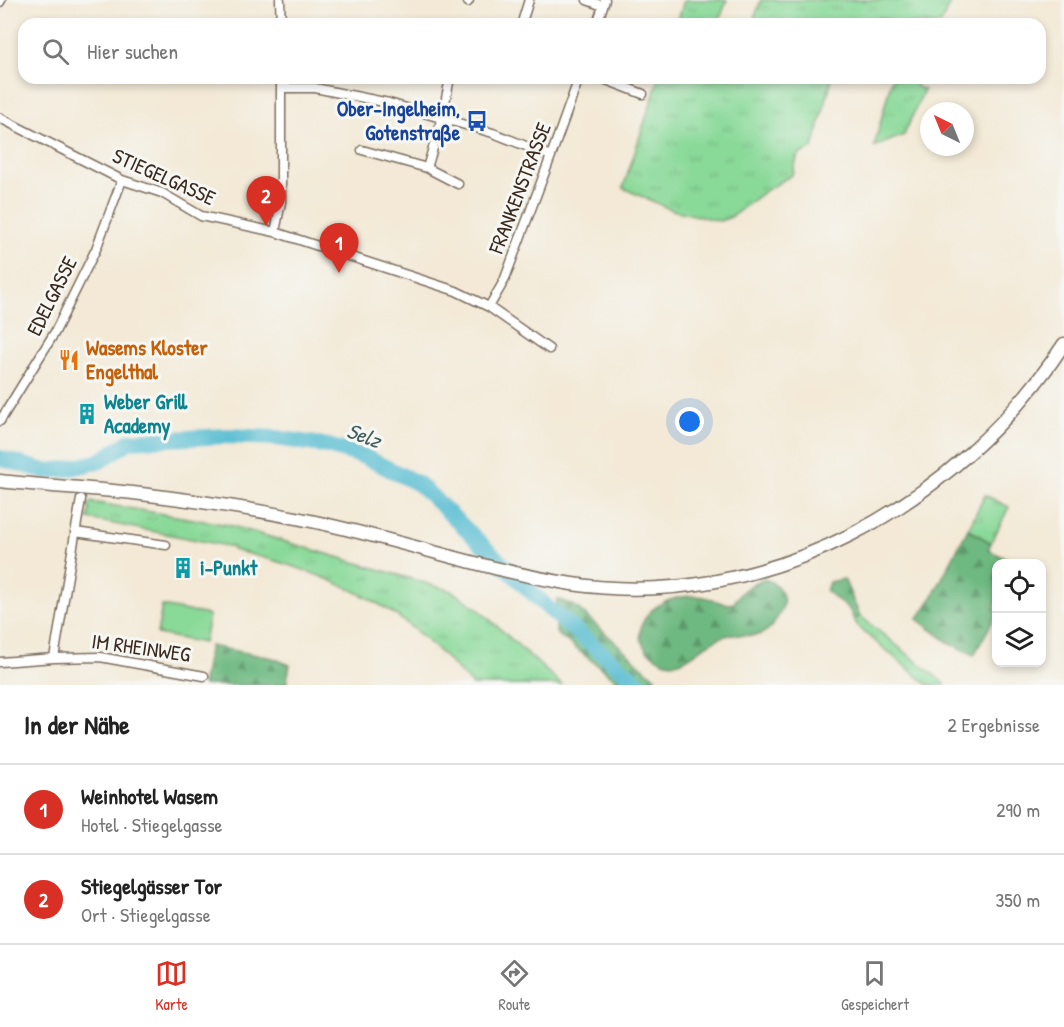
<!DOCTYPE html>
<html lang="de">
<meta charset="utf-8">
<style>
:root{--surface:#fff;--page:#f2f2f2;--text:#222;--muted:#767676;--line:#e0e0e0;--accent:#d93025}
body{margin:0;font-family:"Patrick Hand",sans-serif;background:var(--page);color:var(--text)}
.controls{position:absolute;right:18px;bottom:18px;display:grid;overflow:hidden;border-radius:12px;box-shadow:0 3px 9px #0003}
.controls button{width:54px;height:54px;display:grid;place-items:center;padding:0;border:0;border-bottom:2px solid var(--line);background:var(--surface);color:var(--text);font:30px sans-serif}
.compass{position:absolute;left:920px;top:102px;width:54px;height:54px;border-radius:50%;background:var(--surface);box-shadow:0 3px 9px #0003;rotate:317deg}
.you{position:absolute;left:690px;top:422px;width:21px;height:21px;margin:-15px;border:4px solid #fff;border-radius:50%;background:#1a73e8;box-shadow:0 0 0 9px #1a73e833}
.badge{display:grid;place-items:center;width:39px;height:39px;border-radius:50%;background:var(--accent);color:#fff;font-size:20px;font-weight:700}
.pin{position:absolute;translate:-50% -50px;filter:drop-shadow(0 2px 3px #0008)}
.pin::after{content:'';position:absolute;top:32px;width:21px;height:18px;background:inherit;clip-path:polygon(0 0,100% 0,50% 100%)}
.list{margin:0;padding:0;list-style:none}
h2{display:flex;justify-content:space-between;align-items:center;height:78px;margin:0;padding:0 24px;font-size:26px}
h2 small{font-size:20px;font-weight:400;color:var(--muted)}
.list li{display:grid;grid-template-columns:39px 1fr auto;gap:18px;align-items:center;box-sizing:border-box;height:90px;padding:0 24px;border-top:2px solid var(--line)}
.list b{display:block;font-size:22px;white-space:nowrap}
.list p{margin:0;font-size:20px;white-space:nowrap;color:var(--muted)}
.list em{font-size:20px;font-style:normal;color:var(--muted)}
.icon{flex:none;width:33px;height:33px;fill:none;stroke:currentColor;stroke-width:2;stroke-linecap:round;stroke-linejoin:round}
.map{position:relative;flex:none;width:1064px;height:685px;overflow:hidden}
.search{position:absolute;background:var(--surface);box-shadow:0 3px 9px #0003;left:18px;right:18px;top:18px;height:66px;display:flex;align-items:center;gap:15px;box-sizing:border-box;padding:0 21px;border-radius:18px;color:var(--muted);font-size:22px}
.sheet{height:258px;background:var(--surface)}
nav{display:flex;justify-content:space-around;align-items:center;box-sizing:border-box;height:84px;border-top:2px solid var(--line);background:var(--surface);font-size:16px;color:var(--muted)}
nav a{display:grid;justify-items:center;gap:3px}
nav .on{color:var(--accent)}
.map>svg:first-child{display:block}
.grass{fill:url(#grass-tufts);stroke:#62825c;stroke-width:1.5}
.forest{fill:url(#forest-firs);stroke:#547250;stroke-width:1.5}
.pitch{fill:#89d999;stroke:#62825c;stroke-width:1.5}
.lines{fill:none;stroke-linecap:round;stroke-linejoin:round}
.river{stroke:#54bcd1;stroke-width:16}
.minor-casing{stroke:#7b6d5e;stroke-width:11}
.secondary-casing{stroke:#7b6d5e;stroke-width:15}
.minor{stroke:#fff;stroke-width:8}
.secondary{stroke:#fff;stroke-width:12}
.labels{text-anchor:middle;stroke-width:6;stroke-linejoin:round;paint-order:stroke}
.transit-label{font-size:21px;font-weight:bold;fill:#164399;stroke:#f6f6f2;text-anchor:end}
.street-label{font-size:21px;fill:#3b2a1e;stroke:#f6f6f2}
.food-label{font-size:21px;font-weight:bold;fill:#c56008;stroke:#f6f6f2;text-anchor:start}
.culture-label{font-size:21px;font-weight:bold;fill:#0d838f;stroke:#f6f6f2;text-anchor:start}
.water-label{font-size:22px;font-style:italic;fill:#445d5d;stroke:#f6f6f2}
</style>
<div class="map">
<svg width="1064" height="685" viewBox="0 0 1064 685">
<defs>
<pattern id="grass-tufts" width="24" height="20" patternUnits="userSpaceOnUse" patternTransform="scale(1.5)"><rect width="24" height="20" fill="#89d999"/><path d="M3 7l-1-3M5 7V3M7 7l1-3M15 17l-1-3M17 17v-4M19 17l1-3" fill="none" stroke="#77ba83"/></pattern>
<pattern id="forest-firs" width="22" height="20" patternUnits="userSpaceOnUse" patternTransform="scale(1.5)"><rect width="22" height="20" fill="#6eb981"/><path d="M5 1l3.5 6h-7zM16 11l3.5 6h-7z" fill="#5c9769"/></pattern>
</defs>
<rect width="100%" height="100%" fill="#f6f6f2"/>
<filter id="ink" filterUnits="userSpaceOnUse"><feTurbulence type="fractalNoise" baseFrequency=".0167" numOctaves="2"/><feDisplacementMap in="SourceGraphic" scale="12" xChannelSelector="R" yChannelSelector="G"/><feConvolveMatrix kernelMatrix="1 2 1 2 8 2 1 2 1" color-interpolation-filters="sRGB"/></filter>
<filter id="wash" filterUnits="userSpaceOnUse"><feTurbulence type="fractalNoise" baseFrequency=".008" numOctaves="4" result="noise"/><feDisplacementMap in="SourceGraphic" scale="24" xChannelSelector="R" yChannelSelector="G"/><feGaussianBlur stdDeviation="1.35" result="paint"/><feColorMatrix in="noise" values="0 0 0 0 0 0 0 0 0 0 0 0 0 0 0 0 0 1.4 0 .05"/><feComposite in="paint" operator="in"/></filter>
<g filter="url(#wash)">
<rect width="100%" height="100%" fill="#f3e9d6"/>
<path class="grass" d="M684 0H727L718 24H677Z
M761 0H951L941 24H895L880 17 877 24H752Z
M659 78H832L813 148 798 155 792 175 765 191 731 217 720 221 672 210 623 188Z
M892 78H918L915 86 924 90 904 135 874 147Z
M985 495 1009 507 991 543 968 529Z
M92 502 229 525 452 591 475 606 562 685H472C444 655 411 622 375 602 331 577 282 561 233 550V547L88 519 90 509 87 508 88 505Z
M860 616 934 675 946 685H928L860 629 854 620Z"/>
<path class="forest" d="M968 529 991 543 988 550 1017 563 996 564V615L974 655 948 642 917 619 929 603Z
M765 579C784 587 789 601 777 618 774 624 768 631 761 634 751 638 736 633 725 636 694 644 684 680 650 653 645 650 640 640 640 634 643 604 678 593 704 597 714 599 724 606 734 603 741 589 752 584 765 579Z
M844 579 860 616 854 620 849 609 826 591 829 582Z
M557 599 575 606 663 685H623L556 633Z
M210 646 273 658 290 665 286 685H202Z"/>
<path class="pitch" d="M162 606 209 615 204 643 157 634Z"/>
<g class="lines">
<path class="river" d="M0 458 45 471 67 469 100 461 130 441 227 436 277 438 328 446 365 457 419 484 548 608 641 685"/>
</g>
</g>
<g filter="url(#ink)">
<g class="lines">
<defs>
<path id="minor" d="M280 0 281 24
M587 0 603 6
M0 2 1 0
M468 2 469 0
M523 19 529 0
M597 24 605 0
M601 78 643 94
M281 88H315L389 103 493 133 551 156
M0 118 122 180 162 193 201 216 275 232 456 291 489 307 549 349
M362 150 427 168 458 184
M427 168 442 118 450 78
M275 232 281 202V78
M489 307 504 281 551 156 579 78
M0 421 55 332 96 249 122 180
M75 532 166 545
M54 658 81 499
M0 662 54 658 100 657 204 676"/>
<path id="secondary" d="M0 481C44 486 89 488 133 493 191 500 249 508 306 520 395 538 483 570 572 584 766 613 959 503 1064 344"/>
</defs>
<use href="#minor" class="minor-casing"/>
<use href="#secondary" class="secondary-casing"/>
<use href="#minor" class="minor"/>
<use href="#secondary" class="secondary"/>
</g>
</g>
<defs>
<symbol id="bus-bare" viewBox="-9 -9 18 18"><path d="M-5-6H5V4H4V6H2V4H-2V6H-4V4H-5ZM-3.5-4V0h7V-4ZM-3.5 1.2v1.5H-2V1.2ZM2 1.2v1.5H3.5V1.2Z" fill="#1a4fb4" stroke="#f6f6f2" stroke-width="2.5" paint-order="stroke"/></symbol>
<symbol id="restaurant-bare" viewBox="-9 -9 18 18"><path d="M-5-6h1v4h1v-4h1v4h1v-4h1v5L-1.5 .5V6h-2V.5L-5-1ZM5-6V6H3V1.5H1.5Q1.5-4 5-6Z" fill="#e8710a" stroke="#f6f6f2" stroke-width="2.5" paint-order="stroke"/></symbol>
<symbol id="building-bare" viewBox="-9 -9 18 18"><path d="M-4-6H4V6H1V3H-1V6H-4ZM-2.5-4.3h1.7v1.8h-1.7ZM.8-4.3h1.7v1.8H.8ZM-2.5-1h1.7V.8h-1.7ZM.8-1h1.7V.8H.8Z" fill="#0f9aa8" stroke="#f6f6f2" stroke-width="2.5" paint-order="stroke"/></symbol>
</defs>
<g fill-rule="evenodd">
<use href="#bus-bare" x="462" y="106" width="30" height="30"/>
<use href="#restaurant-bare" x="54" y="345" width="30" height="30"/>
<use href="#building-bare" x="72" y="399" width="30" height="30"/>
<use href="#building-bare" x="168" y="553" width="30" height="30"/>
</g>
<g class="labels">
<g class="transit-label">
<text x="460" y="116">Ober-Ingelheim,<tspan x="460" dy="24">Gotenstraße</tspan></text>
</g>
<g class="street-label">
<text transform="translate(164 177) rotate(24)" y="7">STIEGELGASSE</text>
<text transform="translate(520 188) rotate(-69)" y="7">FRANKENSTRASSE</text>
<text transform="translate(52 296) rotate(-63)" y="7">EDELGASSE</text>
<text transform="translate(141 648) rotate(8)" y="7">IM RHEINWEG</text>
</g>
<g class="food-label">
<text x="86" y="355">Wasems Kloster<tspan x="86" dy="24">Engelthal</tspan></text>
</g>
<g class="culture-label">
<text x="104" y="409">Weber Grill<tspan x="104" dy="24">Academy</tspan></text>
<text x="200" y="575">i-Punkt</text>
</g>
<g class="water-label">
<text transform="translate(364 435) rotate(20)" y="8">Selz</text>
</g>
</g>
</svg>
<div class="controls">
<button><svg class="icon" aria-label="locate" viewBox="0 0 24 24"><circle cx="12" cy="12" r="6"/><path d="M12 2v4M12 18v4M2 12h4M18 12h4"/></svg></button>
<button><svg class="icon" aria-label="layers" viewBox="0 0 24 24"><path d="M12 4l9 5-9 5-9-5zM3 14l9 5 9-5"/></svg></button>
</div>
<svg class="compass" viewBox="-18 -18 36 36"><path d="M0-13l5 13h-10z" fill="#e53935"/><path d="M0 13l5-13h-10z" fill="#767676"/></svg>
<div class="you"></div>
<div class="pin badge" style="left:339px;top:273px">1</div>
<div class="pin badge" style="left:266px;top:226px">2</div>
<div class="search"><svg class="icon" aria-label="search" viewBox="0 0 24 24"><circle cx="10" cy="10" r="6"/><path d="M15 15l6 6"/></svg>Hier suchen</div>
</div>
<section class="sheet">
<h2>In der Nähe<small>2 Ergebnisse</small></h2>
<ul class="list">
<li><span class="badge">1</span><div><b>Weinhotel Wasem</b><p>Hotel · Stiegelgasse</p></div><em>290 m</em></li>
<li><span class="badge">2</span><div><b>Stiegelgässer Tor</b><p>Ort · Stiegelgasse</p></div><em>350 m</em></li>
</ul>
</section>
<nav>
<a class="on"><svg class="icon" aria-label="map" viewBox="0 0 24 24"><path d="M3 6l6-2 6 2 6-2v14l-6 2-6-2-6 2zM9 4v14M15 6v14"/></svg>Karte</a>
<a><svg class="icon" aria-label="directions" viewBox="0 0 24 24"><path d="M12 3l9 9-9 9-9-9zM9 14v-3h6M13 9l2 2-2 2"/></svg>Route</a>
<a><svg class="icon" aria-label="saved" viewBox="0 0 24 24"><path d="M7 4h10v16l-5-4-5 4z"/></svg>Gespeichert</a>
</nav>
